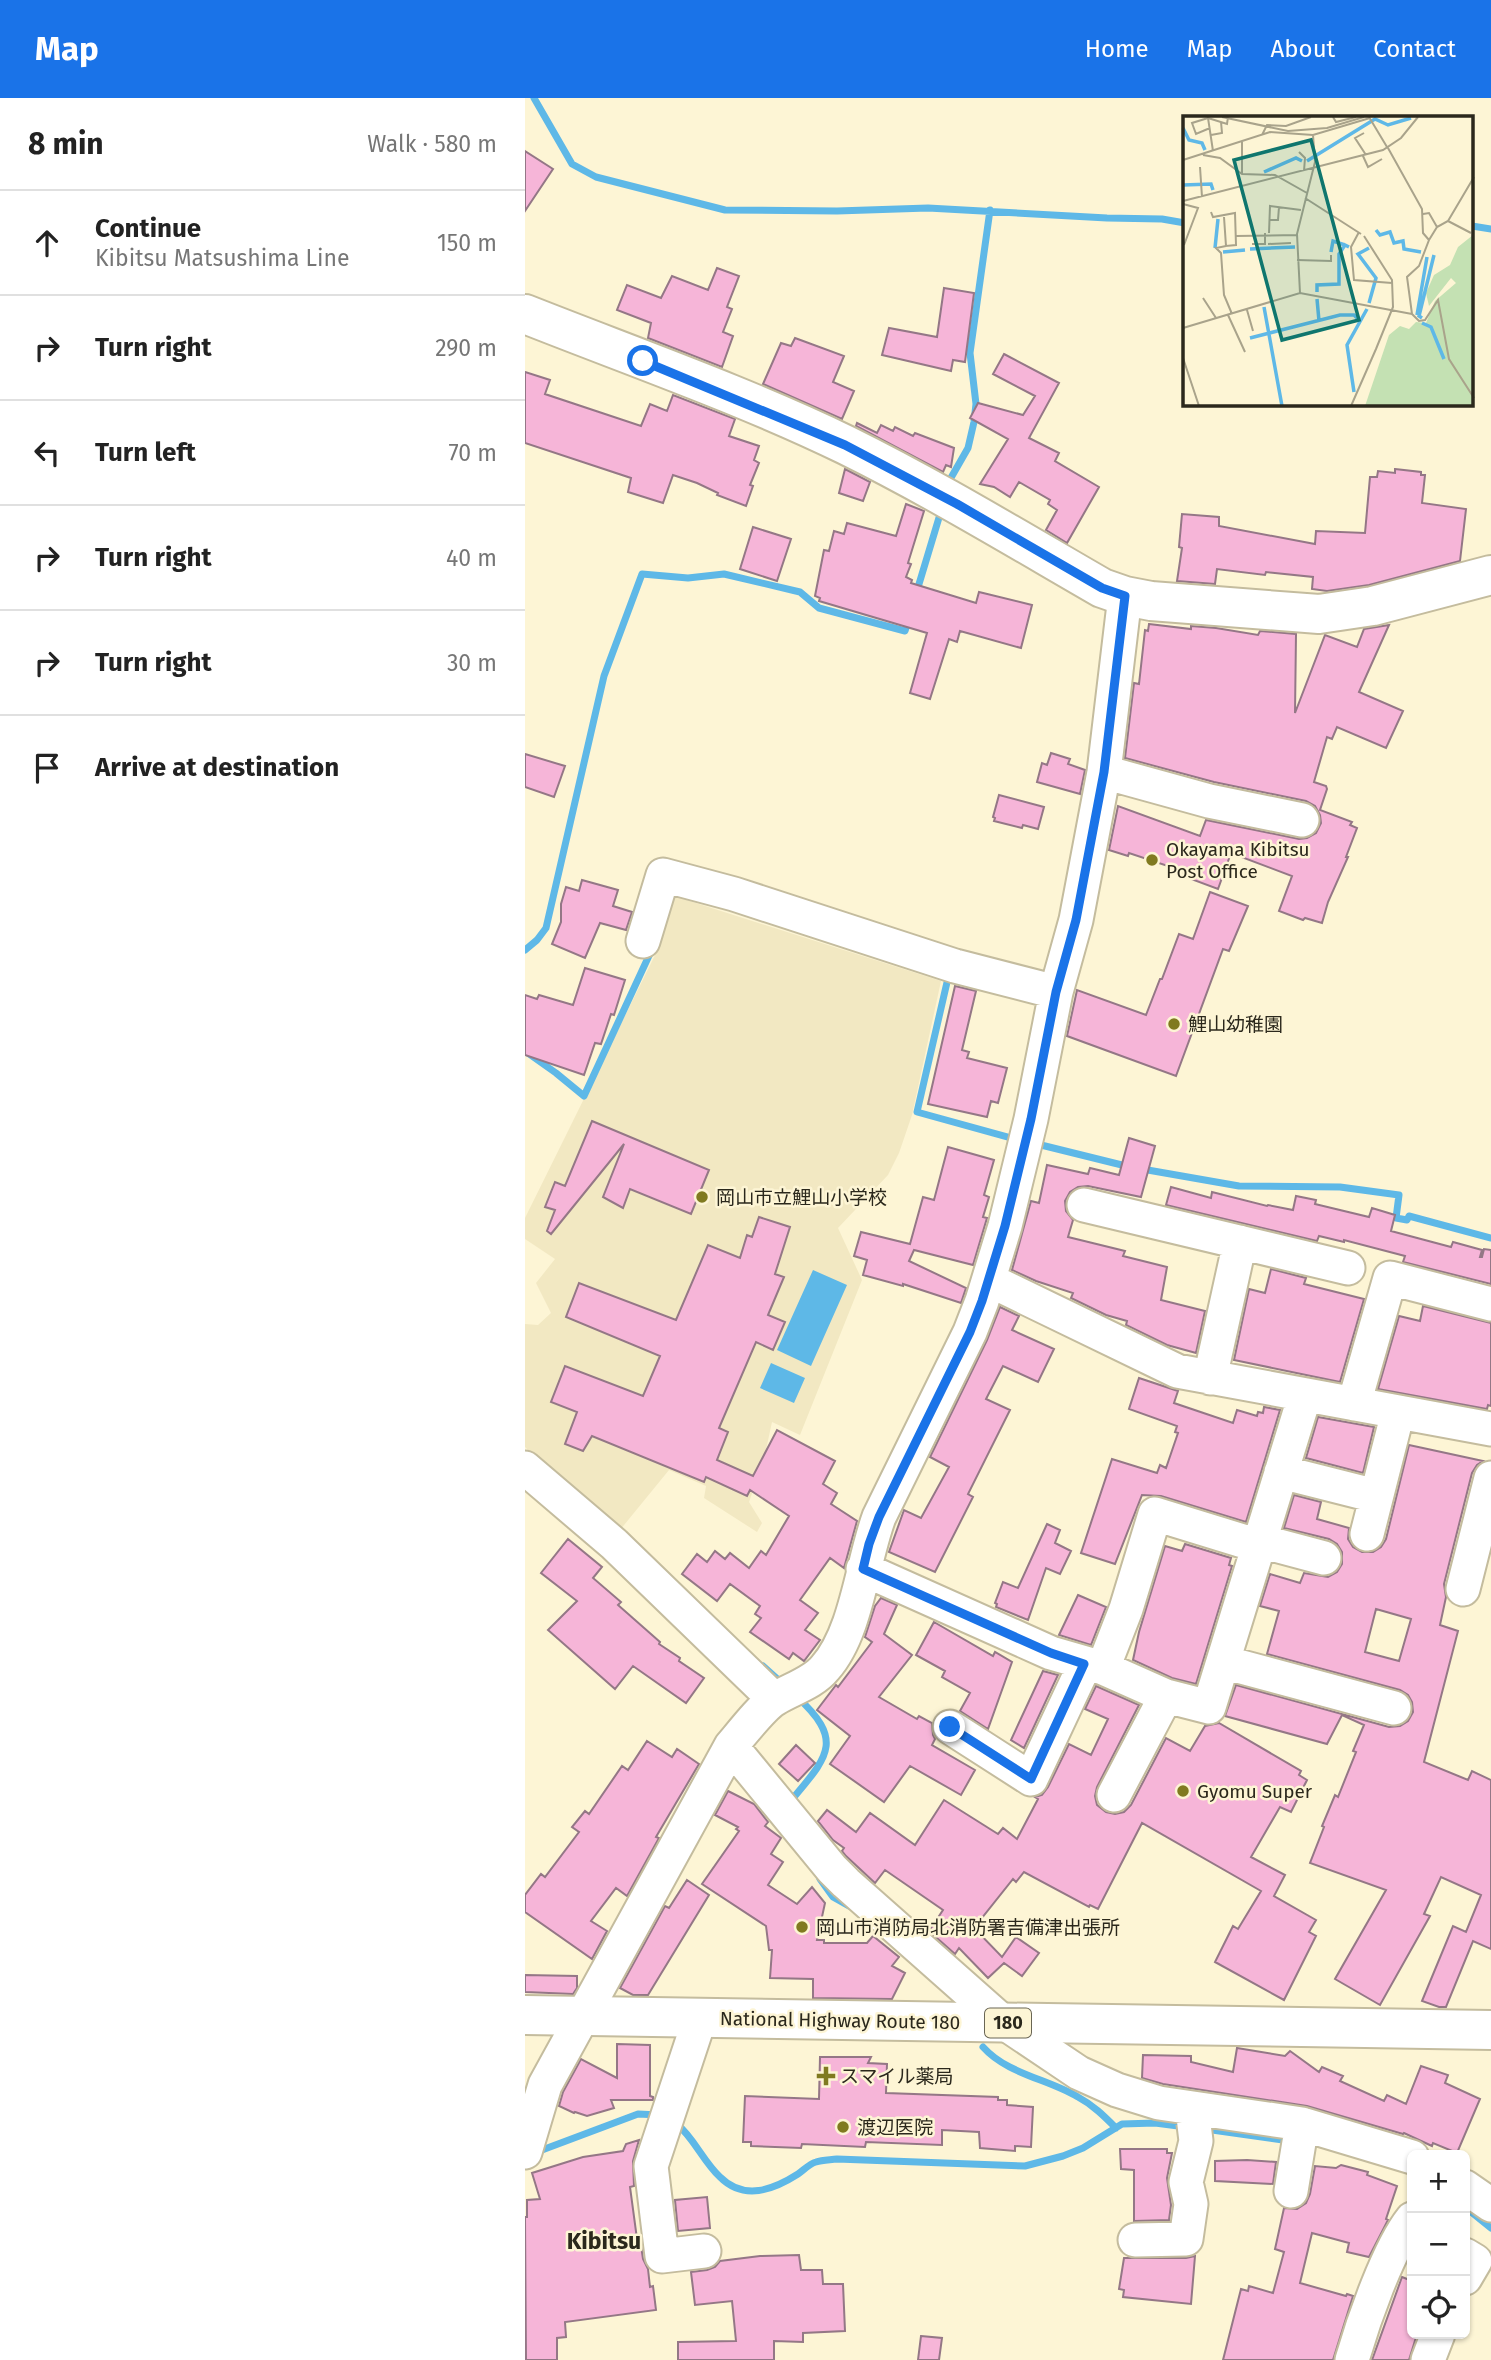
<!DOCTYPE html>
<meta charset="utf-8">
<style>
:root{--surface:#fff;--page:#f6f6f6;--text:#222;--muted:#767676;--line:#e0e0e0;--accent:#1a73e8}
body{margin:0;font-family:"Fira Sans","Noto Sans JP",sans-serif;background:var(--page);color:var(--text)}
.controls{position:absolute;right:21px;bottom:21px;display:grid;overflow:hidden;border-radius:10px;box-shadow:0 2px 5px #0004}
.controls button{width:63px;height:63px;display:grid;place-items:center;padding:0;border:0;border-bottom:2px solid var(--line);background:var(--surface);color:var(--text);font:35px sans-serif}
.stop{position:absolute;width:21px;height:21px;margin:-16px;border:5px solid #1a73e8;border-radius:50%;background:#fff}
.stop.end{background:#1a73e8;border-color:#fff;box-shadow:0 2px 7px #0008}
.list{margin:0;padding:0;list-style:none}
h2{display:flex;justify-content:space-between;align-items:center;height:91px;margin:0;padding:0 28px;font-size:30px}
h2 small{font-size:23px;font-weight:400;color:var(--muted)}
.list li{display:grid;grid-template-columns:46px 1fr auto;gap:21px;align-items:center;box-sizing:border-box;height:105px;padding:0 28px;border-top:2px solid var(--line)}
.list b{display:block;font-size:26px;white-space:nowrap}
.list p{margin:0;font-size:23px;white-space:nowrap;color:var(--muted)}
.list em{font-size:23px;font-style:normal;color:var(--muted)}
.icon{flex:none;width:38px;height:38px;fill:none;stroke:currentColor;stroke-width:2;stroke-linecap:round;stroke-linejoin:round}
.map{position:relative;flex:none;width:966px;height:2262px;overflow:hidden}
header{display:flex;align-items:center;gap:42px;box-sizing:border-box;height:98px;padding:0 35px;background:var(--accent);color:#fff}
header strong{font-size:33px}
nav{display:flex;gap:38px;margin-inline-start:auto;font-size:24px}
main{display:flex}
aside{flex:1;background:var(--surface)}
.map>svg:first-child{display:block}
.built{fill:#f2e8c2}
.water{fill:#5eb8e7}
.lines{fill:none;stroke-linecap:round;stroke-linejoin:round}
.stream{stroke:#5eb8e7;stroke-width:7}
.building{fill:#f6b5d8;stroke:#947786;stroke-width:2;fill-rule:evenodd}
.minor-casing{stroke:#c4bc9e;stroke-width:37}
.major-casing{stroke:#c4bc9e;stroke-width:42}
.highway-casing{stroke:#c4bc9e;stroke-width:42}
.minor{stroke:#fff;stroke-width:33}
.major{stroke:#fff;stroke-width:38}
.highway{stroke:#fff;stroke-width:38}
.route{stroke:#1a73e8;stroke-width:9}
.poi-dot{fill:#807a20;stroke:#fdf5d5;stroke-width:2.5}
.labels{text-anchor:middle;stroke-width:5;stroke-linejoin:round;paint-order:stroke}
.shield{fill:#fdf5d5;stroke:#6a6654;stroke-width:2}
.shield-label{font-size:18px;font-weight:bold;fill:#2b281c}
.poi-label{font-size:19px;fill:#2b281c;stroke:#fdf5d5;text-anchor:start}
.street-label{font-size:19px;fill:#2b281c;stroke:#fdf5d5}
.quarter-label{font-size:23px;font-weight:bold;fill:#2b281c;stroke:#fdf5d5}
.inset-river{fill:none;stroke:#5eb8e7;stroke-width:3.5}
.inset-road{fill:none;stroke:#a9a38b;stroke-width:2}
.view{fill:#0f766e;fill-opacity:0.15;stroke:#0f766e;stroke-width:3.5}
.inset-edge{fill:none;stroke:#2b281c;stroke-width:3.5}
</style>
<header>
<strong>Map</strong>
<nav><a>Home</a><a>Map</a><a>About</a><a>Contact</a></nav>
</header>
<main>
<aside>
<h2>8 min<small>Walk · 580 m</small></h2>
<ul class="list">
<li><svg class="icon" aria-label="ahead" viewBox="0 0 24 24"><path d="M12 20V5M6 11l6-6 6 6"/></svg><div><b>Continue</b><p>Kibitsu Matsushima Line</p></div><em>150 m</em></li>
<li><svg class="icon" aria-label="right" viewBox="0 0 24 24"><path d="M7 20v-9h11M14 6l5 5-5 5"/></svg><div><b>Turn right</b></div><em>290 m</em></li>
<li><svg class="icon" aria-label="left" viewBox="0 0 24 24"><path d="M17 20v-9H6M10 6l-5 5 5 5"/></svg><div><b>Turn left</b></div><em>70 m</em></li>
<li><svg class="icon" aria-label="right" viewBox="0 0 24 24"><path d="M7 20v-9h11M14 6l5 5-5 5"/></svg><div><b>Turn right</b></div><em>40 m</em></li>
<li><svg class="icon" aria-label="right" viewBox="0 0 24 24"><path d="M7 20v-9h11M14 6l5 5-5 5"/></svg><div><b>Turn right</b></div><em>30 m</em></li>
<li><svg class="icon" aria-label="arrive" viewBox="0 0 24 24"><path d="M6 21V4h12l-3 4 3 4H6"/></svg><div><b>Arrive at destination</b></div></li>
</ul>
</aside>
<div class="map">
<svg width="966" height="2262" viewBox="0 0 966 2262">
<rect width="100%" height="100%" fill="#fdf5d5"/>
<path class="built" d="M149 798 416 883 387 1017 374 1055 363 1077 313 1130 337 1182 275 1337 247 1324 239 1361 224 1404 237 1425 232 1434 179 1400 181 1388 144 1372 95 1432 33 1382 0 1349V1226L13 1227 26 1215 11 1185 30 1161 0 1141V1120L135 847Z"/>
<path class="water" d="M288 1172 322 1187 286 1268 252 1252Z
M246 1265 280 1280 269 1305 235 1290Z"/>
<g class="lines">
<path class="stream" d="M9 0 47 66 71 79 200 112 312 113 403 110 582 120 637 121 660 125
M947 128 966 131
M423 385 443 350 449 324 451 306 445 255 465 112
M391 496 416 413
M0 852 12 842 21 830 79 578 117 476 163 480 199 476 275 494 294 510 380 533 384 521
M419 878 423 880 392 1014 493 1042
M0 953 31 975 59 998 128 849
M508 1045 605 1069
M617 1071 714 1088 815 1089 874 1097 871 1120 882 1122 884 1118 966 1140
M238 1568 258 1586
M265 1704C300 1661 322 1644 272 1599
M295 1781 308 1799 324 1808
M458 1949C482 1976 523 1981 553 1999 568 2007 579 2018 591 2030
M151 2025C169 2040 178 2063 195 2079 219 2103 248 2092 273 2076 279 2072 284 2066 291 2064 297 2062 305 2062 312 2061L500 2068 538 2058 558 2050 597 2026 630 2025 661 2029
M680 2031 765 2043
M9 2055 113 2016 134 2017
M940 2109 966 2130"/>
</g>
<path class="building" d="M0 53 28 71 0 113Z
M192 170 214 178 202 209 207 211 198 234 208 238 197 269 123 240 126 225 92 212 102 187 136 200 147 178 183 192Z
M419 190 449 195 440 264 428 262 426 273 357 257 364 230 412 239Z
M270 240 319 258 308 284 329 293 317 321 238 286 256 245 266 248Z
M479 256 534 285 504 340 534 355 530 363 574 389 542 445 521 432 532 412 523 406 525 402 494 384 485 399 469 389 455 386 483 341 445 320 453 305 498 317 510 298 468 276Z
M0 274 25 282 20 296 116 328 125 306 142 313 148 297 210 321 204 338 234 348 229 362 234 365 225 387 228 388 221 408 192 397 193 395 172 385 148 377 138 405 103 394 106 380 0 345Z
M332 325 352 335 356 327 368 333 370 329 388 338 390 335 429 350 426 369 421 367 418 374 331 328Z
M320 371 345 384 338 403 314 395Z
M870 371 896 374V377H900L897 405 941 411 935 463 844 487 802 493 787 491 788 479 741 474 740 477 692 471 690 486 652 483 657 450 654 449 657 416 694 419V428L790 446 791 433 840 435 845 379H852L853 373 870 375Z
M381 406 399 413 383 465 386 466 381 479 387 482 386 485 451 505 454 494 507 507 496 550 435 533 432 544 424 541 405 601 385 595 402 535 294 503 295 500 290 498 299 452 304 453 309 433 319 436 322 425 371 438Z
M228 429 266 441 252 483 215 471Z
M624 526 666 531V528L691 530 733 537 735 533 771 536 770 615 800 537 832 549 839 531 864 527 834 594 878 613 861 650 812 629 807 641 802 639 791 677 789 684 801 688 802 691 795 712 827 724 825 727 832 730 821 759H823L803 804 797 825 780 820 778 822 754 813 767 778 706 755 693 791 666 781 667 778 657 775 658 773 604 755 603 758 584 752 593 708 675 738 681 722 774 741 782 740 791 735 796 725 795 717 790 708 781 703 689 684 600 660 609 585 614 586 620 532 623 533Z
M526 655 545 661 543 666 560 672 555 696 512 684 517 665 522 667Z
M0 656 40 668 29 699 0 689Z
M474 697 519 709 513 731 498 727 497 730 469 723 470 720 468 719Z
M57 782 93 792 88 808 107 814 101 832 75 825 60 860 27 846 36 824V806L41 789 54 793Z
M685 794 723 808 704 853 698 851 651 978 542 938 552 892 621 917 635 881H637L654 836 668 841Z
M60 870 100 882 89 917 86 916 76 946 70 945 59 977 0 957V897L12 901 14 897 48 907Z
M430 888 451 893 437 952 444 954 442 960 482 970 473 1005 466 1003 462 1019 403 1006Z
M67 1023 184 1072 166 1116 105 1091 98 1110 78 1099 99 1046 26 1136 22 1133 30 1112 20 1109 30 1084 40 1088Z
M604 1040 630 1048 616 1099 563 1088 553 1089 545 1094 540 1103 541 1113 548 1122 543 1139 600 1153 598 1158 642 1169 636 1202 680 1213 671 1255 642 1247 601 1227 602 1223 581 1217 546 1200 548 1195 511 1183 487 1172 506 1103 514 1105 522 1067 563 1076 565 1070 594 1077Z
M423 1049 469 1062 459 1097 464 1099 458 1119 462 1120 448 1167 389 1152 384 1163 441 1190 436 1205 378 1186V1188L338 1177 342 1162 329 1158 336 1134 385 1146 398 1099 409 1102Z
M646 1089 686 1100 687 1094 742 1108 743 1107 768 1112 771 1098 791 1102 790 1106 844 1119 847 1110 870 1117 866 1133 926 1149 928 1144 957 1152 955 1159H957L959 1151 966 1152V1186L878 1164 880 1158 819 1142V1144L794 1138 792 1143 641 1107Z
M234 1119 265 1129 250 1176 259 1179 243 1217 260 1224 248 1252 231 1244 194 1330 203 1334 192 1362 228 1378 252 1332 310 1363 298 1386 312 1395 306 1406 332 1423 319 1470 305 1460 275 1502 293 1515 280 1532 295 1542 279 1563 268 1555 264 1561 225 1534 236 1520 230 1516 235 1508 205 1486 192 1503 157 1476 172 1456 182 1464 190 1453 200 1461 205 1455 224 1470 236 1453 241 1457 264 1418 225 1392 222 1398 181 1379 179 1384 67 1338 58 1353 40 1346 52 1314 26 1304 40 1268 118 1298 135 1258 41 1219 54 1185 151 1222 183 1147 215 1160 222 1137 227 1139Z
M746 1171 781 1180 779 1186 839 1201 815 1284 709 1262 724 1191 740 1195Z
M898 1208 966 1225V1308L963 1307 962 1311 853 1291 874 1218 895 1223Z
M475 1209 494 1218 487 1232 529 1251 513 1284 478 1268 461 1301 485 1312 443 1396 448 1399 410 1474 364 1454 379 1412 396 1420 424 1369 405 1359 462 1242Z
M614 1280 653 1293 649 1305 708 1325 712 1312 732 1318 733 1314 738 1315 739 1309 755 1312 721 1424 636 1398 617 1397 590 1466 556 1455 587 1361 632 1375 635 1367 641 1370 653 1335 650 1334 652 1328 604 1311Z
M793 1319 849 1329 838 1375 781 1360Z
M884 1347 958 1363 952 1367 947 1375 919 1486 921 1499 915 1527 933 1533 899 1664 943 1682 947 1673 966 1682V1851L948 1843 921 1909H914L897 1903 928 1828 941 1834 956 1797 916 1779 899 1816 905 1818 855 1907 810 1881 861 1792 785 1765 799 1729 797 1728 810 1697 813 1699 831 1654 828 1653 839 1627 817 1617 802 1646 700 1618 711 1587 864 1629 875 1628 883 1623 888 1614 887 1604 883 1597 875 1592 742 1556 754 1513 735 1508 745 1476 775 1485 779 1475 803 1479 812 1474 817 1466V1454L812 1446 804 1441 759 1430 769 1397 796 1404 792 1421 824 1430 823 1441 828 1449 837 1454H848L856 1449 861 1441ZM851 1511 886 1521 874 1563 840 1554Z
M522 1426 535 1432 530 1445 546 1453 535 1476 521 1470 503 1522 471 1509 472 1506 470 1505 478 1484 493 1490Z
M43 1441 77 1469 68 1480 96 1504 93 1507 135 1544 134 1546 155 1560 154 1563 179 1580 161 1605 108 1568 90 1591 23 1532 52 1503 16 1475Z
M660 1446 706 1460 704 1467 707 1468 671 1586 647 1580 608 1562 614 1534 640 1448 657 1453Z
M553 1497 581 1509 566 1547 534 1537Z
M356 1500 372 1507 359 1536 387 1557 354 1599 392 1621 394 1618 407 1625 408 1637 410 1641 407 1647 450 1672 436 1697 385 1668 359 1704 305 1666 325 1638 292 1612 311 1587 313 1589 347 1544 340 1539 350 1508Z
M409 1524 468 1558 470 1554 487 1564 463 1631 435 1613 445 1595 417 1579 420 1573 391 1557Z
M518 1573 533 1577 499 1650 486 1642Z
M571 1588 614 1607 572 1689 570 1698 572 1707 581 1714 590 1716 599 1714 606 1707 641 1640 665 1653 680 1628 694 1625 776 1673 774 1677 782 1682 766 1714 755 1709 726 1759 760 1777 749 1798 791 1822 784 1834 791 1838 759 1902 690 1864 708 1828 713 1831 736 1793 617 1725 573 1811 565 1807 564 1809 499 1774 491 1784 488 1781 449 1830 477 1859 491 1839 514 1855 497 1878 479 1865 463 1880 434 1850 430 1856 404 1833 418 1812 360 1772 350 1785 321 1758 317 1753 319 1750 308 1742 293 1723 302 1712 331 1734 345 1715 390 1747 419 1702 473 1736 478 1730 492 1741 513 1701 510 1699 517 1697 523 1689 544 1646 566 1657 583 1621 560 1611Z
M122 1643 147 1659 152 1651 174 1666 131 1739 134 1740 102 1798 91 1790 66 1823 82 1833 67 1861 0 1814V1797L16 1776 20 1779 54 1734 47 1729 60 1713 64 1716 97 1668 103 1672Z
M271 1647 290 1665 273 1683 254 1666Z
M203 1693 229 1706 243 1724 240 1728 256 1740 246 1756 258 1764 243 1787 272 1806 287 1789 300 1805 292 1842H299V1845H342L348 1838 374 1859 367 1868 380 1875 367 1901 288 1900V1881L245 1880 247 1852H244L241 1828 177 1786 214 1733 211 1731 213 1729 190 1717Z
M162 1782 184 1797 123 1897H108L95 1890 140 1808 144 1810Z
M0 1877 52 1878V1890L48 1896 0 1894Z
M92 1946 125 1947V1998L128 1999V2002H86L89 2010 62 2018 50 2014 49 2015 34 2008 38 1994 56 1961 92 1980Z
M712 1950 760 1958 765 1953 794 1974 797 1969 818 1978 815 1983 859 2003 862 1997 881 2006 896 1968 923 1977 920 1985 955 2001 932 2055 908 2045 907 2048 879 2035 878 2036 782 2008 638 1986 617 1980 618 1957 666 1958V1964L708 1974Z
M295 1959H346L343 1965 362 1966 361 1995 473 1999V2002H482V2007L508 2009 506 2049 490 2048V2053L455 2050 454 2034 417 2032V2047L341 2044 340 2049 277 2046 276 2050 226 2048V2044H218L220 1998 294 2001Z
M114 2042 108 2063 109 2088 105 2089 112 2141H115L118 2161 123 2171 125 2189 128 2188 131 2212 40 2224 41 2239 32 2240V2262H1L0 2119H2V2102L15 2101 7 2075 58 2059 98 2053 101 2046Z
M595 2051H642V2055H647L642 2080 646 2107 644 2122 609 2123V2072L596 2071Z
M722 2062 751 2064 748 2086 690 2083V2063Z
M816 2067 843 2074 842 2077 872 2088 861 2121 863 2122 844 2159 822 2154 824 2145 787 2135 775 2185 821 2198 822 2196 828 2198 808 2262H698L716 2191 723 2193 724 2188 748 2195 759 2154 750 2151 759 2110 772 2111 781 2105 785 2096 790 2068 811 2070Z
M182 2099 185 2130 153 2133 150 2102Z
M274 2157 276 2172H297L298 2186H318L320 2233 278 2235V2244L249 2243V2262H153V2244L211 2243 207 2203 170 2207 166 2174 182 2172 190 2169 195 2163 235 2158Z
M670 2158 666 2206 598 2199 599 2192 594 2191 599 2160H661Z
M877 2179 887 2183V2236H892L884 2262H847Z
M396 2238 417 2240 414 2262H393Z"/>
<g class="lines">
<defs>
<path id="minor" d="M579 674 684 703 777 722
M118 843 138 777 209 796 430 868 531 894
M559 1107 823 1170
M464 1182 652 1273 966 1331
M685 1280 715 1144
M829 1306 865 1180 966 1206
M0 1370 89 1446 249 1601
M756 1374 851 1398
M842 1436 873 1314
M735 1443 799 1460
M338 1471 526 1555 578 1570 641 1598 684 1609 780 1297
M938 1491 966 1380
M698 1564 869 1610
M578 1570 601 1511 630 1416 734 1448
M425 1629 506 1681 560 1566
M206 1648 307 1771 321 1785 478 1924 554 1975 592 1992 634 2005 777 2026 887 2059
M589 1697 641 1598
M175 1920 126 2068 137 2158 179 2153
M0 2054 20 1987 206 1648C217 1635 238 1608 250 1601 266 1591 288 1585 300 1570 332 1534 337 1465 354 1419L445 1234 457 1203 480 1128 506 1021 531 894 551 822 579 674 600 498
M940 2089 966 2107
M766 2093 777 2026
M610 2142 661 2141 666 2106 661 2084 671 2043 667 2010
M940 2157 950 2163 940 2180
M827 2262C838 2224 863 2151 887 2121
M903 2262 913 2236"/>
<path id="major" d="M0 216C106 258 218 297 321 347 408 390 492 441 577 490L600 498 626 503 794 516 848 508 966 477"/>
<path id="highway" d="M0 1917 966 1932"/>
</defs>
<use href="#minor" class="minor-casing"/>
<use href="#major" class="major-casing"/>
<use href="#highway" class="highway-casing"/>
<use href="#minor" class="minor"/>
<use href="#major" class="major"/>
<use href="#highway" class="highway"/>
</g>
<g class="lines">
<path class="route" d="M118 263 320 347 432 406 577 490 600 498 579 674 551 822 531 894 506 1021 480 1128 457 1203 445 1234 354 1419 344 1446 338 1471 526 1555 559 1566 506 1681 425 1629"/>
</g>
<g class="poi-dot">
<circle cx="627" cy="762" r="7"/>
<circle cx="649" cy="926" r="7"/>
<circle cx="177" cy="1099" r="7"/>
<circle cx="658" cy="1693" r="7"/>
<circle cx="277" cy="1829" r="7"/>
<path d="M297.5 1967.5h7v7h7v7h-7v7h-7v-7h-7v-7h7z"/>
<circle cx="318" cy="2029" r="7"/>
</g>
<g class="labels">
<rect class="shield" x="460" y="1910.5" width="46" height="29" rx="5"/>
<g class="shield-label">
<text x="483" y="1931">180</text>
</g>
<g class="poi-label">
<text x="641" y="758">Okayama Kibitsu<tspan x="641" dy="22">Post Office</tspan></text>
<text x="663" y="933">鯉山幼稚園</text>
<text x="191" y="1106">岡山市立鯉山小学校</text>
<text x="672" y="1700">Gyomu Super</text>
<text x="291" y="1836">岡山市消防局北消防署吉備津出張所</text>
<text x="315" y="1985">スマイル薬局</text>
<text x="332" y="2036">渡辺医院</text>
</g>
<g class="street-label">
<text transform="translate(315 1922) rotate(1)" y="7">National Highway Route 180</text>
</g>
<g class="quarter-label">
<text x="79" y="2151">Kibitsu</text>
</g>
</g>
<g transform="translate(658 18)">
<rect width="290" height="290" fill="#fdf5d5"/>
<path d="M290 119V290H182L206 219 217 210 226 213 233 206 243 207 252 185 273 167 268 162 246 190 243 177 251 159 267 149 275 131Z" fill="#c4e1b3"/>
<path class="inset-river" d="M0 12 6 24 19 27 22 34M124 45 192 3 205 9 228 2M81 56 113 42 119 45M0 69 28 68 30 74M193 114 197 119 207 116 211 127 220 125 221 133 238 136M32 132 35 103M186 132 175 138 193 162 186 187M67 133 112 131M40 136 62 134M148 136 150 125 162 129M134 176V169L156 168V138L162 129 166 131M134 183 136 205M81 191 99 290M234 199 244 141M239 202 236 200 251 139M239 207 248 211 261 243M67 222 157 199H171L178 206M171 276 164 229 184 193"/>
<path class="inset-road" d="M39 1 105 15 144 12 181 1M150 1 153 6 173 1M186 1 204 31M25 2 9 7 13 18 27 12M181 17 172 22 183 39M28 19 39 17 38 6M79 19 84 9 103 10 128 1M30 35 25 2 44 8 45 1M116 36 122 42 121 55M20 39 37 42 59 58 92 59 124 77M180 40 185 51 199 43M0 44 87 16 130 19 187 2M17 51 19 81M59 58V26M122 82 178 118M0 85 200 34 218 22 235 1M0 88 15 92 1 129M28 96 30 101 52 97 53 129 43 130 41 101M240 98 246 97 254 111M87 104H95L96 91M265 105 288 117M176 116 168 131 171 164 209 167M86 117 87 90 118 94M53 120 114 119M181 120 209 164 210 191 193 233M246 124 254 111 265 105 291 61M69 128H82V117M85 128 108 127M43 130 33 132 38 137 41 179 49 198M114 144 148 145V139M117 177 114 118 132 46 130 19M20 182 33 202M64 194 70 215M229 198 236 205 242 204 255 184 266 243 291 282M45 199 62 236M0 212 117 177 229 198 224 161 236 150 246 124 240 117 239 93 205 32M0 242 16 290M168 290 193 233"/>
<path class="view" d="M128 24 176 204 99 224 51 44Z"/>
<rect width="290" height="290" class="inset-edge"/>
</g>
</svg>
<div class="controls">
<button>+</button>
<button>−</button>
<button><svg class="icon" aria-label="locate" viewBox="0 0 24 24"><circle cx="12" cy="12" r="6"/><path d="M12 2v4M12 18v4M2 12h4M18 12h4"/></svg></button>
</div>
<div class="stop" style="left:118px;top:263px"></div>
<div class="stop end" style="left:425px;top:1629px"></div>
</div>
</main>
